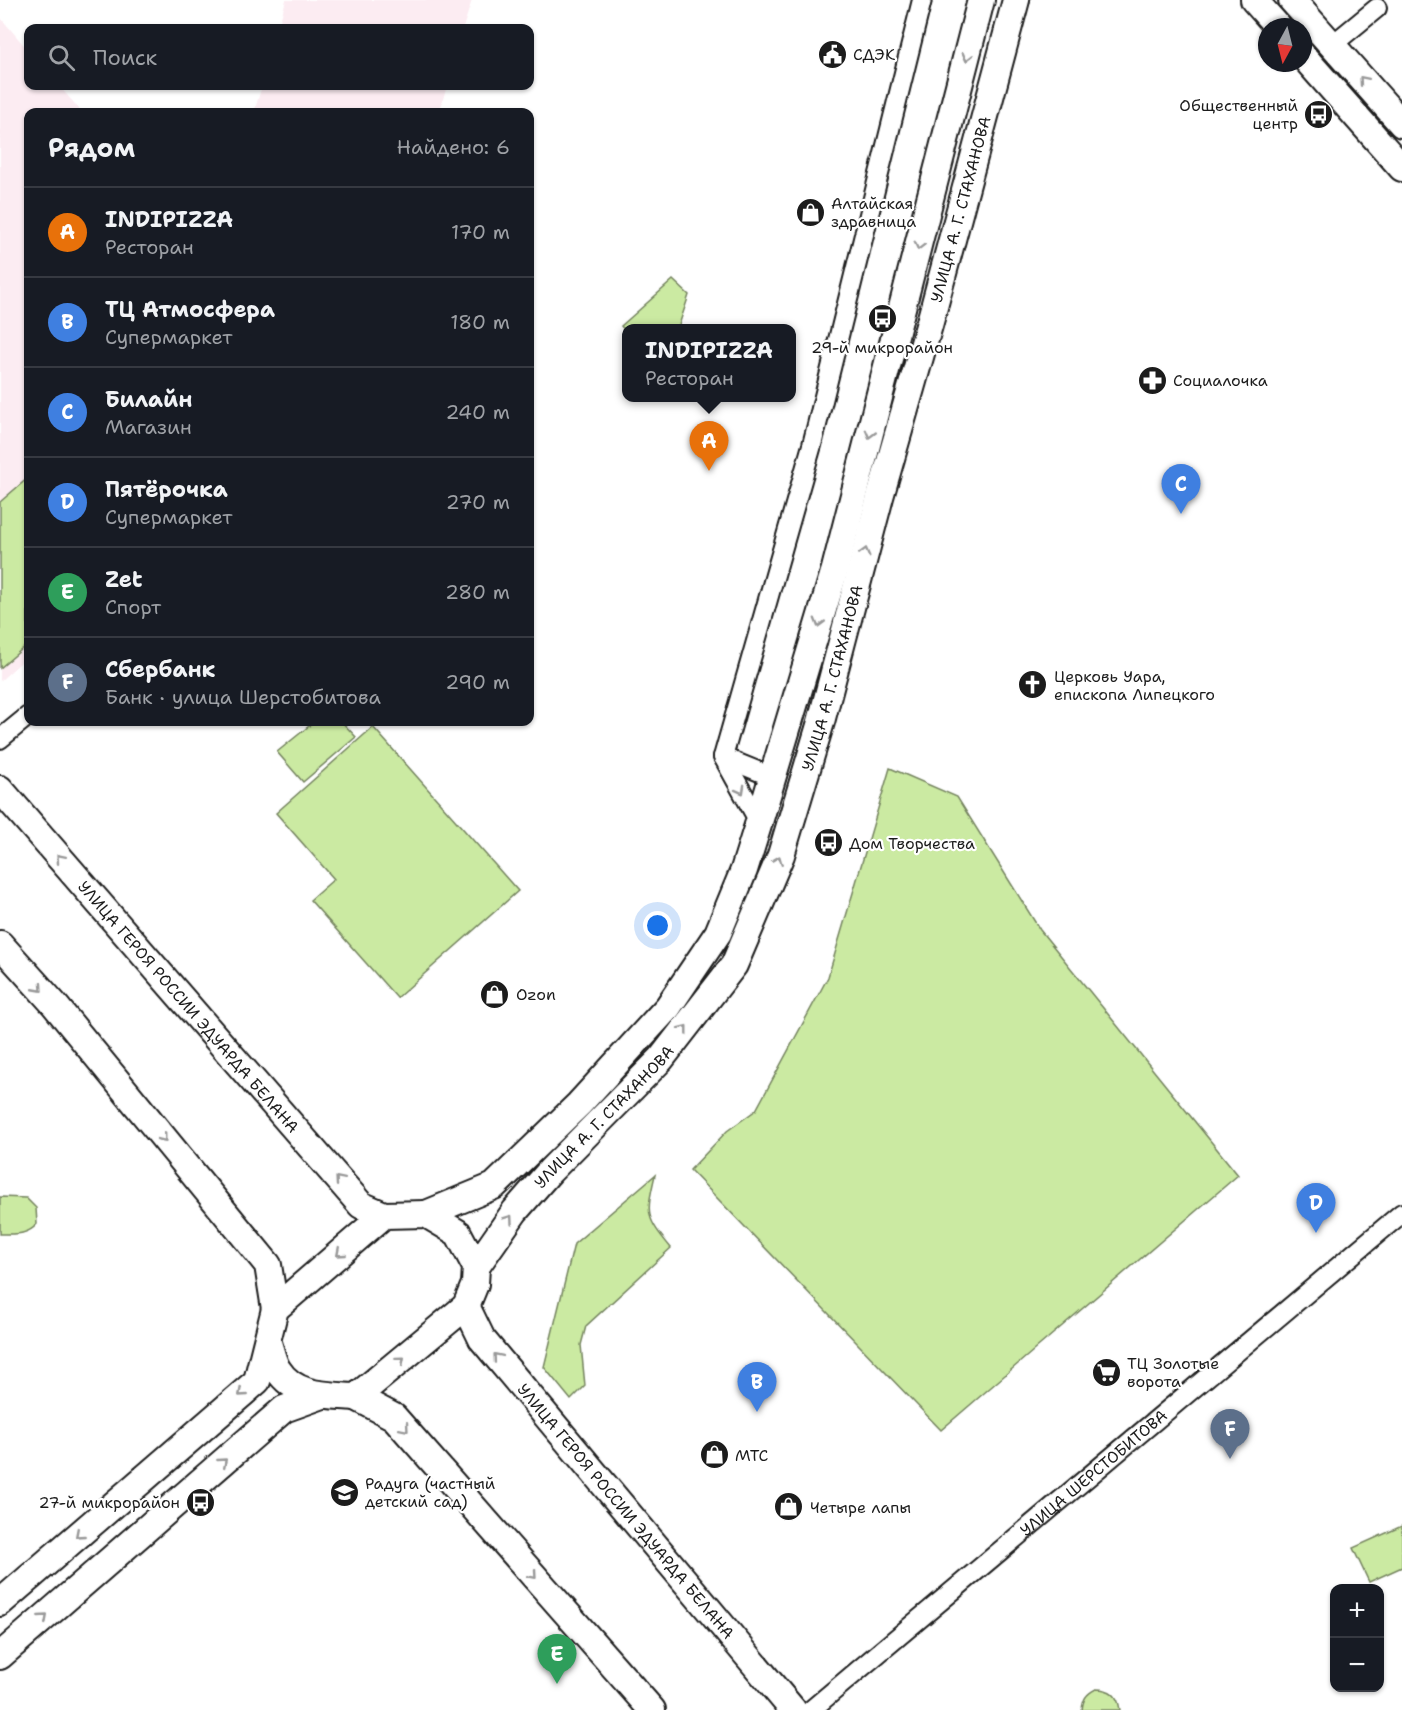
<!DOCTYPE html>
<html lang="ru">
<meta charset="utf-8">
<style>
:root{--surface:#171b24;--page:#20242c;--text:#f1f3f6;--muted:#9ea1a6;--line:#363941;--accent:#ea580c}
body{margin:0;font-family:"Shantell Sans",sans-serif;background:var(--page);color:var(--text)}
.controls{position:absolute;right:18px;bottom:18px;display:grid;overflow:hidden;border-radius:12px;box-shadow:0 2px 4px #0004}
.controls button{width:54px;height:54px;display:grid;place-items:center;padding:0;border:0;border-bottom:2px solid var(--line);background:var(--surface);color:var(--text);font:30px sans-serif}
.compass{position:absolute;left:1258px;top:18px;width:54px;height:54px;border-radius:50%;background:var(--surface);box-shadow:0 2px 4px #0004;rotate:187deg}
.you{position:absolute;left:658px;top:926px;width:21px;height:21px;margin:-15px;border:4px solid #fff;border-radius:50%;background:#1a73e8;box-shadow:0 0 0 9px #1a73e833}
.badge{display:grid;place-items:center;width:39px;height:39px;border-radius:50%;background:var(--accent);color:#fff;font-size:20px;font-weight:700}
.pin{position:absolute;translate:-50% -50px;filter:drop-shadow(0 2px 3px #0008)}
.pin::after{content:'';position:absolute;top:32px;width:21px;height:18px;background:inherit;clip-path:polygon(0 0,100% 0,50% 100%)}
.popup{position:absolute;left:622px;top:324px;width:174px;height:78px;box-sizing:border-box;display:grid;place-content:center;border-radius:12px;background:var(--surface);filter:drop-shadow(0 2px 4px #0005);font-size:20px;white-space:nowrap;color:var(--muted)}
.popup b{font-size:22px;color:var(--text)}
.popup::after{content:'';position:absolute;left:50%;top:100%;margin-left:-12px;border:12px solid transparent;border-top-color:var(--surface)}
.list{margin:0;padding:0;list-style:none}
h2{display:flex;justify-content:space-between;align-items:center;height:78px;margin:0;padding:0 24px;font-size:26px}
h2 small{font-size:20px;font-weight:400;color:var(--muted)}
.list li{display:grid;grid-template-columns:39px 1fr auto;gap:18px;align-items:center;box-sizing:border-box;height:90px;padding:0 24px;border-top:2px solid var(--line)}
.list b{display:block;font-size:22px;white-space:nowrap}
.list p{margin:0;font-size:20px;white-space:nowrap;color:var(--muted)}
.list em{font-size:20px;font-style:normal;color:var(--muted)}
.icon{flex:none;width:33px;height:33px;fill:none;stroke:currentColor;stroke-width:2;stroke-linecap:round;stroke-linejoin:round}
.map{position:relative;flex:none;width:1402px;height:1710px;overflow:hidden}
.search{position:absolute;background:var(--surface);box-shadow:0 2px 4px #0004;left:24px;top:24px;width:510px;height:66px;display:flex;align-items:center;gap:15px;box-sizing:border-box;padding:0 21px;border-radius:12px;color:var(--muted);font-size:22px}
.panel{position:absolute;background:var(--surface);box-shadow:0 2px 4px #0004;left:24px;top:108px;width:510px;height:618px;border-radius:12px}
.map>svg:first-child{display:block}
.built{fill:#fcecf2}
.green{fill:#cbeaa2;stroke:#74835f;stroke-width:1.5}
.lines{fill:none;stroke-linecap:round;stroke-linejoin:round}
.street-casing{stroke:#1c1c1c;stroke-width:22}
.secondary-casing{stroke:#1c1c1c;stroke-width:30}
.street{stroke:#fff;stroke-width:18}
.secondary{stroke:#fff;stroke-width:26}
.oneway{stroke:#999}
.labels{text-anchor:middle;stroke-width:4.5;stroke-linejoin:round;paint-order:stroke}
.poi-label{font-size:16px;fill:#1c1c1c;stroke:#fff;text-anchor:start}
.street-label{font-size:16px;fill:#1c1c1c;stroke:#fff}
</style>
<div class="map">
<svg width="1402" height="1710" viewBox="0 0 1402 1710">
<rect width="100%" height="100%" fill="#fff"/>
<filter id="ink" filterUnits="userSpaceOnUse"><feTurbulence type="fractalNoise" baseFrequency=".0167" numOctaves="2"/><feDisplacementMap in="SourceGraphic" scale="12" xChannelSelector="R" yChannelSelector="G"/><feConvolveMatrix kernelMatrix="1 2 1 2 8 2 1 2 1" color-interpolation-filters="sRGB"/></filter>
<g filter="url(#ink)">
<path class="built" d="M286 0H472L463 28H278Z
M0 17 28 50V86H59L82 112H28V656L0 681Z
M262 86H447L439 112H254Z"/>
<path class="green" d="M673 280 689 295 678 328H626V332L621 326Z
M28 478V644L0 668V502Z
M314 722H342L356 737 303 782 277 752Z
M373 727 518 891 397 998 310 900 334 879 276 813Z
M890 768 957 797 1040 930 1238 1175 941 1430 690 1170 727 1131 756 1110 828 977Z
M655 1175C646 1215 645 1216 671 1248L586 1326 581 1345 585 1386 571 1400 544 1367 574 1244Z
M0 1197 26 1198 36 1208 37 1224C27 1236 14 1234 0 1234Z
M1402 1526V1567L1369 1582 1353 1548Z
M1096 1689C1111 1689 1118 1695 1120 1710H1082C1083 1699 1086 1694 1096 1689Z"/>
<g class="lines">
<defs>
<g id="street">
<path d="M1332 45 1377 8"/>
<path d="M0 739 28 716"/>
<path d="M723 757 772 777"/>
<path d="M759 822 723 757 812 445 922 0"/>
<path id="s1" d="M811 1710 1402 1213"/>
</g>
<g id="secondary">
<path d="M1254 0 1278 27"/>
<path d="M1292 0 1402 124"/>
<path d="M1303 56 1402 168"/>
<path id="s2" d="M0 789 361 1205 384 1215"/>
<path d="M0 944 54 1004 268 1265 275 1309"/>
<path d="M426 1214 494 1186 579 1104 668 1007 718 933 744 870 759 822 835 569 981 0"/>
<path id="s3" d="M476 1267 515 1211 550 1171 661 1059 734 965 781 855 821 722 880 497 930 322 1016 0"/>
<path id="s4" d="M466 1306 482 1339 793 1710"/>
<path d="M356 1397 394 1417 652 1710"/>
<path d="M0 1603 257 1381 275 1309 384 1215 426 1214 458 1233 476 1267 475 1284 466 1306 356 1397C328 1395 295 1397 278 1370 273 1363 271 1351 268 1343"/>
<path d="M0 1656 284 1409 323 1395"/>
</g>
</defs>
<use href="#street" class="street-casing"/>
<use href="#secondary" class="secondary-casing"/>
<use href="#street" class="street"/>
<use href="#secondary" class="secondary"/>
</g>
<defs><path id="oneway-chevron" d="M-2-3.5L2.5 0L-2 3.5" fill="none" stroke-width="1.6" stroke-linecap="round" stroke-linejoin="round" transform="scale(1.5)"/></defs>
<g class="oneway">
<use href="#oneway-chevron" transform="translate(967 57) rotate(104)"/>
<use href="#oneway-chevron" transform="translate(1363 80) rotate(-131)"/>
<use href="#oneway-chevron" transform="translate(919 246) rotate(104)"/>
<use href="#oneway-chevron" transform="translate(870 434) rotate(105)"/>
<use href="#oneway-chevron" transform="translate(865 552) rotate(-75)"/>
<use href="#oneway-chevron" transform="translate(819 623) rotate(106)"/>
<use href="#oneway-chevron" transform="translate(741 790) rotate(61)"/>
<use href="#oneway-chevron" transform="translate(60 858) rotate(-131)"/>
<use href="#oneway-chevron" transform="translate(778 860) rotate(-68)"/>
<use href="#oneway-chevron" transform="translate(39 988) rotate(48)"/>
<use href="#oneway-chevron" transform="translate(684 1029) rotate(-52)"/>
<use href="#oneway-chevron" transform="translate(163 1138) rotate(51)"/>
<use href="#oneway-chevron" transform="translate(339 1180) rotate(-131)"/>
<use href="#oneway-chevron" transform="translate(509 1219) rotate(-55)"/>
<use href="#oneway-chevron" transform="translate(340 1253) rotate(139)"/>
<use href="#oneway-chevron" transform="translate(497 1357) rotate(-130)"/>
<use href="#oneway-chevron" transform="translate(401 1360) rotate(-40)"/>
<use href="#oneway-chevron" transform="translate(242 1393) rotate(139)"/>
<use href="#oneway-chevron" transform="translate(405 1428) rotate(49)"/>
<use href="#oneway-chevron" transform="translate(223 1462) rotate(-41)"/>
<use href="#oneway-chevron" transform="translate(79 1534) rotate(139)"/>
<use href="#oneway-chevron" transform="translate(533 1575) rotate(49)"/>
<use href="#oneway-chevron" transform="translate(44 1618) rotate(-41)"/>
</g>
</g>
<defs>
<symbol id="civic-disc" viewBox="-11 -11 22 22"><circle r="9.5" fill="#1c1c1c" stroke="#fff"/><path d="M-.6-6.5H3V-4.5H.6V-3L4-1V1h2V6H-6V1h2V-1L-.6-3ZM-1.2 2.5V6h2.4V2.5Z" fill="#fff"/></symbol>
<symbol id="bus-disc" viewBox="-11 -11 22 22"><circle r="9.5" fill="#1c1c1c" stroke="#fff"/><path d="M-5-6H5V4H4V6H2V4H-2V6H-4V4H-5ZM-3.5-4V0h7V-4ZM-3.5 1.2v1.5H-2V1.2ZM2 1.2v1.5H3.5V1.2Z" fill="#fff"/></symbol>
<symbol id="shop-disc" viewBox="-11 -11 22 22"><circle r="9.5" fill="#1c1c1c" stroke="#fff"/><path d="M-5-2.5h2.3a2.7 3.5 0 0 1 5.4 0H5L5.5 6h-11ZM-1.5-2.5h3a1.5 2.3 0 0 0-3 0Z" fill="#fff"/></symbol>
<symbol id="pharmacy-disc" viewBox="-11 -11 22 22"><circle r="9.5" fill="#1c1c1c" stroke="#fff"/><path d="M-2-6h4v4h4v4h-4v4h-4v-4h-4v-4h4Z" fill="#fff"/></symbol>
<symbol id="church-disc" viewBox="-11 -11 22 22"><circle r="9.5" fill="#1c1c1c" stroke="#fff"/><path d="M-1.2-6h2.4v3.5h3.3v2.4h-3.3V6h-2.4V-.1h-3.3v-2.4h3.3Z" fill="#fff"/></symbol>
<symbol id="supermarket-disc" viewBox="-11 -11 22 22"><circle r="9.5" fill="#1c1c1c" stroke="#fff"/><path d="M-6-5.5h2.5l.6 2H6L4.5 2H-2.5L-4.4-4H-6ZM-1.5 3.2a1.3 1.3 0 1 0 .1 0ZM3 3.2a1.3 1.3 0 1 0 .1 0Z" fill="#fff"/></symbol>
<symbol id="school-disc" viewBox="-11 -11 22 22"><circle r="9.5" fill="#1c1c1c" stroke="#fff"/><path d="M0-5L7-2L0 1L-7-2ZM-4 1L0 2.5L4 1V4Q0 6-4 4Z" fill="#fff"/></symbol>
</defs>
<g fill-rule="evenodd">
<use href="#civic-disc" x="816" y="38" width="33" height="33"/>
<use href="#bus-disc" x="1302" y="98" width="33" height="33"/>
<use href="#shop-disc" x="794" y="196" width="33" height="33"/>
<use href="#bus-disc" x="866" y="302" width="33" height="33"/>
<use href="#pharmacy-disc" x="1136" y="364" width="33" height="33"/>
<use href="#church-disc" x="1016" y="668" width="33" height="33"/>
<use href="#bus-disc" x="812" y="826" width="33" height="33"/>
<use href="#shop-disc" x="478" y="978" width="33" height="33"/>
<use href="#supermarket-disc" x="1090" y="1356" width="33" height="33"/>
<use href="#shop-disc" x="698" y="1438" width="33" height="33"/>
<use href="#school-disc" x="328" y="1476" width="33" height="33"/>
<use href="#bus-disc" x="184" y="1486" width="33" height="33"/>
<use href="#shop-disc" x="772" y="1490" width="33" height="33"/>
</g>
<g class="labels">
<g class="poi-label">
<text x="853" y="60">СДЭК</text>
<text x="1298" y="111" text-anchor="end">Общественный<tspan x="1298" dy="18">центр</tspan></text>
<text x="831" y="209">Алтайская<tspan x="831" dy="18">здравница</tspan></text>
<text x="882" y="353" text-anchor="middle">29-й микрорайон</text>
<text x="1173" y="386">Социалочка</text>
<text x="1054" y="682">Церковь Уара,<tspan x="1054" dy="18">епископа Липецкого</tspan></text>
<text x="849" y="849">Дом Творчества</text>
<text x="516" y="1000">Ozon</text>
<text x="1127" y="1369">ТЦ Золотые<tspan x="1127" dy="18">ворота</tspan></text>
<text x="735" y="1461">МТС</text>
<text x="365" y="1489">Радуга (частный<tspan x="365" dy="18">детский сад)</tspan></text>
<text x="180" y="1508" text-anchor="end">27-й микрорайон</text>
<text x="810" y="1513">Четыре лапы</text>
</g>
<g class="street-label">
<text dy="6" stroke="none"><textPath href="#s3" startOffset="1188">УЛИЦА А. Г. СТАХАНОВА</textPath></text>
<text dy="6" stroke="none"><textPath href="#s3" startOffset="702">УЛИЦА А. Г. СТАХАНОВА</textPath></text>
<text dy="6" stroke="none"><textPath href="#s2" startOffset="288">УЛИЦА ГЕРОЯ РОССИИ ЭДУАРДА БЕЛАНА</textPath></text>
<text dy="6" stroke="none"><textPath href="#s3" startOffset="198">УЛИЦА А. Г. СТАХАНОВА</textPath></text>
<text dy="6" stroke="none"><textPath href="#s1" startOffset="369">УЛИЦА ШЕРСТОБИТОВА</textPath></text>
<text dy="6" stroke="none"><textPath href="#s4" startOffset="261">УЛИЦА ГЕРОЯ РОССИИ ЭДУАРДА БЕЛАНА</textPath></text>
</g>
</g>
</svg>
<div class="controls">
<button>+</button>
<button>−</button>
</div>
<svg class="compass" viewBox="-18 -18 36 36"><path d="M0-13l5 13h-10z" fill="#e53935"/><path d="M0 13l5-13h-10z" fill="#9ea1a6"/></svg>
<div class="you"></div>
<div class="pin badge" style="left:709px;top:471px;background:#e8710a">A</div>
<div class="popup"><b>INDIPIZZA</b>Ресторан</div>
<div class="pin badge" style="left:757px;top:1412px;background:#3f7fe0">B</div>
<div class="pin badge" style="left:1181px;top:514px;background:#3f7fe0">C</div>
<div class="pin badge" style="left:1316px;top:1233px;background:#3f7fe0">D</div>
<div class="pin badge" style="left:557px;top:1684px;background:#2e9e5b">E</div>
<div class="pin badge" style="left:1230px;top:1459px;background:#5c6f8a">F</div>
<div class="search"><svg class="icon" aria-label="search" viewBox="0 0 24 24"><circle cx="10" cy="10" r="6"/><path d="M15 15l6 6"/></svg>Поиск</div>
<section class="panel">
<h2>Рядом<small>Найдено: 6</small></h2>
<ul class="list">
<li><span class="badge" style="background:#e8710a">A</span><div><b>INDIPIZZA</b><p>Ресторан</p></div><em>170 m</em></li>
<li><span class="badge" style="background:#3f7fe0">B</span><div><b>ТЦ Атмосфера</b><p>Супермаркет</p></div><em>180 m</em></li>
<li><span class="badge" style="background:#3f7fe0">C</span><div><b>Билайн</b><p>Магазин</p></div><em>240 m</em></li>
<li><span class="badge" style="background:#3f7fe0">D</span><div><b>Пятёрочка</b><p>Супермаркет</p></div><em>270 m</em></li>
<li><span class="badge" style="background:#2e9e5b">E</span><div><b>Zet</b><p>Спорт</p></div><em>280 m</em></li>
<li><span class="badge" style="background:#5c6f8a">F</span><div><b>Сбербанк</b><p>Банк · улица Шерстобитова</p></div><em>290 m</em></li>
</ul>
</section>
</div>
